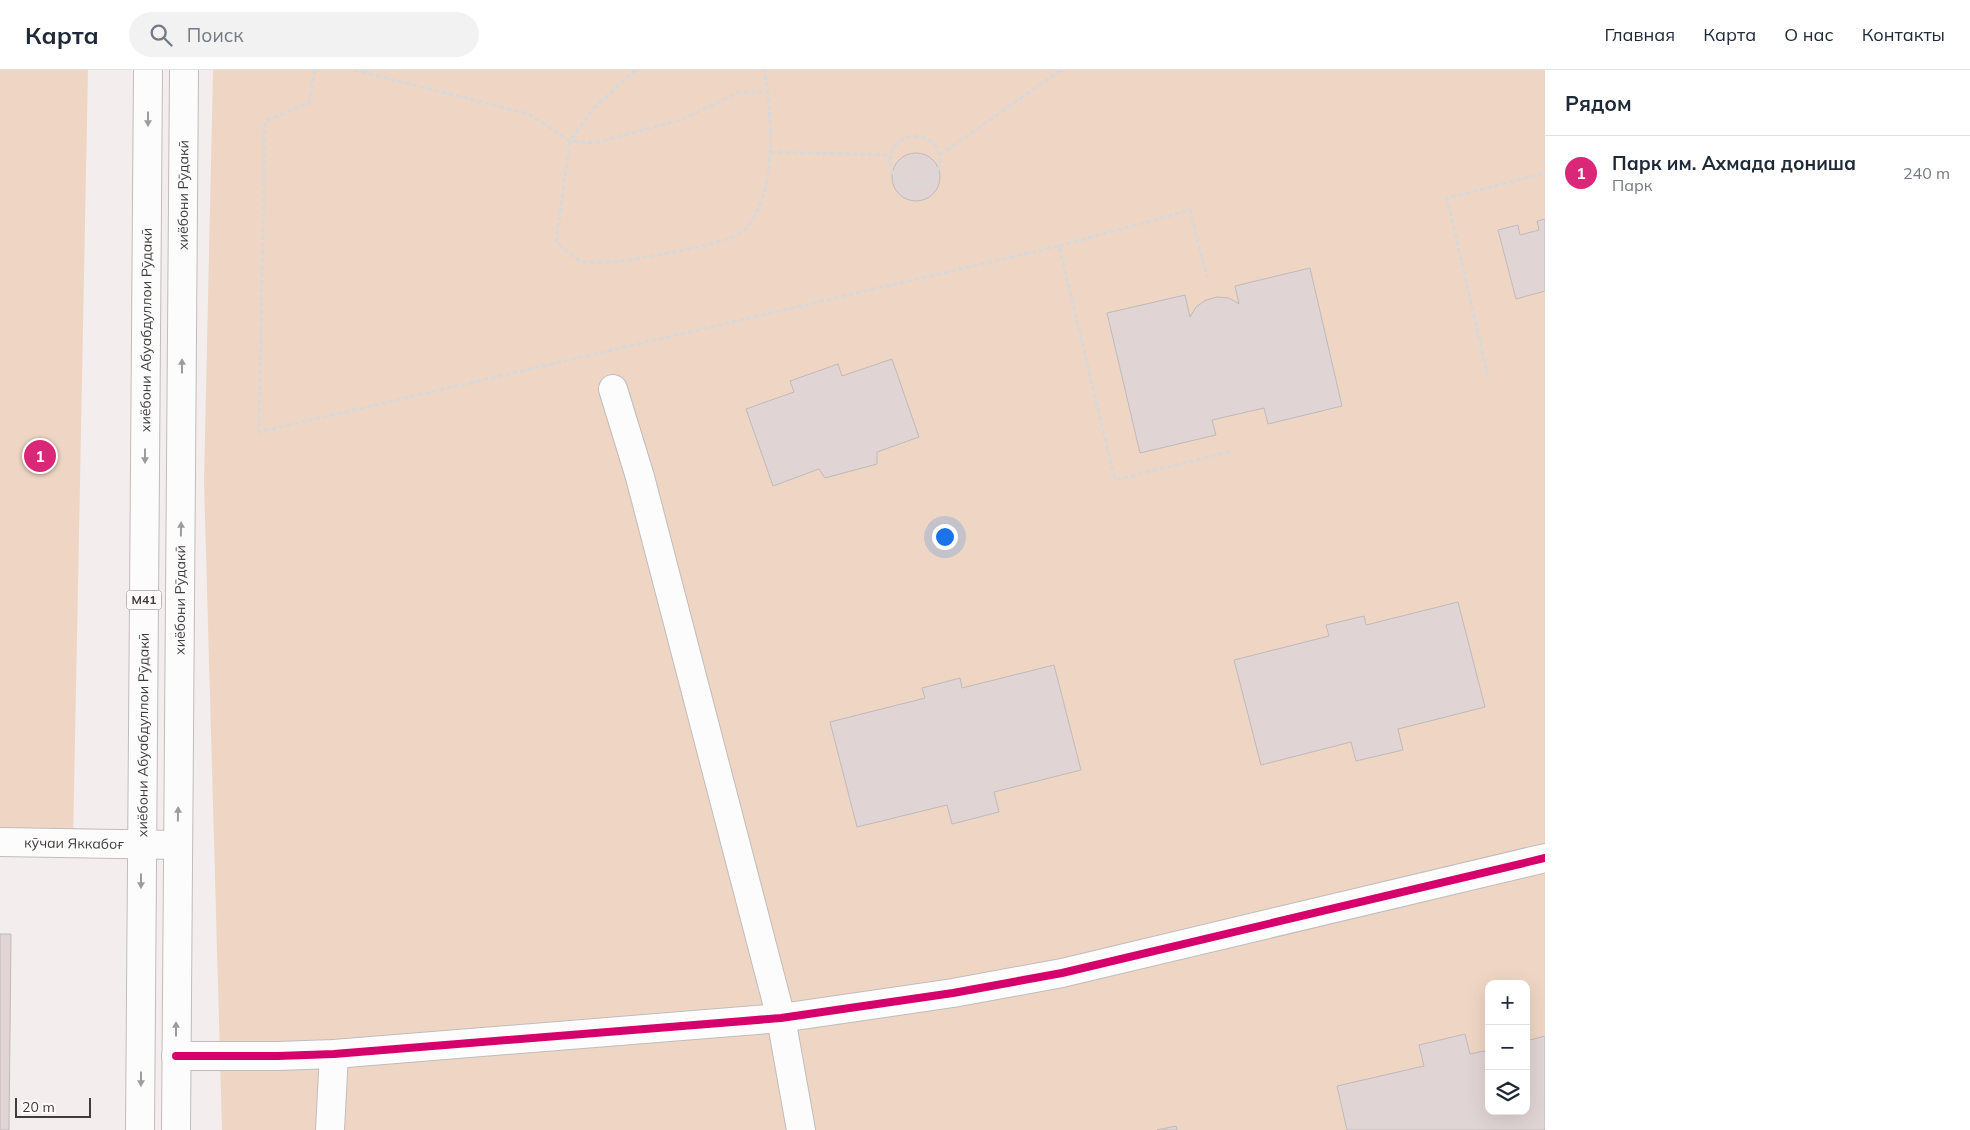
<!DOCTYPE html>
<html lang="ru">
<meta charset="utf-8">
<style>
:root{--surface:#fff;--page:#f2f2f3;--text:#1f2937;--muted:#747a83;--line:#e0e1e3;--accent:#db2777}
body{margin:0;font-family:Mulish,sans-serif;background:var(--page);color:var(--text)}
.controls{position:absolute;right:15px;bottom:15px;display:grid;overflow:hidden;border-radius:10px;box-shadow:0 5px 20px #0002}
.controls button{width:45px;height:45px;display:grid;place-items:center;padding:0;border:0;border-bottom:1px solid var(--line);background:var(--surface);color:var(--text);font:25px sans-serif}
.scale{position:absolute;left:15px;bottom:12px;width:76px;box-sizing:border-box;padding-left:5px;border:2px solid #3f3c3b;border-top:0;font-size:14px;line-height:18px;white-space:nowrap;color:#3f3c3b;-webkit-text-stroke:4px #fffbfb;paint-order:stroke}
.you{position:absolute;left:944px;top:466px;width:18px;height:18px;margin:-12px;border:4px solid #fff;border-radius:50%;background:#1a73e8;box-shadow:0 0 0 8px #1a73e833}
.badge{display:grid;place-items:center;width:32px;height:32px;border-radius:50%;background:var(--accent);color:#fff;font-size:16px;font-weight:700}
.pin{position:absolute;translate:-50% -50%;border:2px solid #fff;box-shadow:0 1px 5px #0006}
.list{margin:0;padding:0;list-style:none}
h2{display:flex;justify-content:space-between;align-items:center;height:65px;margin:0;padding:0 20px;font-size:21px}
h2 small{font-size:16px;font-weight:400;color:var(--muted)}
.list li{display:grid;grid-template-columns:32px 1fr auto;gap:15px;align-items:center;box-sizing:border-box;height:75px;padding:0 20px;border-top:1px solid var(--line)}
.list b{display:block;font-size:19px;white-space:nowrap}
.list p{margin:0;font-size:16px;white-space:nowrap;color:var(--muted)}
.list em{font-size:16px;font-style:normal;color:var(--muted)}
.icon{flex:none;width:28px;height:28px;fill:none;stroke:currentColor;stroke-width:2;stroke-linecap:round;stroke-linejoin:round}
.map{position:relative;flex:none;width:1545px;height:1060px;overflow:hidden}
header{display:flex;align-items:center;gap:30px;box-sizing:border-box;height:70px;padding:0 25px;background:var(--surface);border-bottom:1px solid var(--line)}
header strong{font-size:24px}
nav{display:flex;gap:28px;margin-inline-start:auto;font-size:18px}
.search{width:350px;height:45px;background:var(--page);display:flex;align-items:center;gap:12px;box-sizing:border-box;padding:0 18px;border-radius:28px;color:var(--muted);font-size:19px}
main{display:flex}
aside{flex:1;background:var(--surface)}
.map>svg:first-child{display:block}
.green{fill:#efd6c4;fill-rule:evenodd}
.building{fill:#e1d4d5;stroke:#bebaba}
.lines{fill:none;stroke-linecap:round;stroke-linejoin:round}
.minor-casing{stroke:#c0bcbc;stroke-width:30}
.highway-casing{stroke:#c0bcbc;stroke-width:30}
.path{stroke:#d9d8d8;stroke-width:3;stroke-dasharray:5 2.5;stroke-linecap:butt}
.minor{stroke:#fdfcfc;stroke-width:28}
.highway{stroke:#fdfcfc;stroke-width:28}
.cycleway-casing{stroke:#fffbfb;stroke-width:11}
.cycleway{stroke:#d6006c;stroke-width:8}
.oneway{fill:#9e9c9c}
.labels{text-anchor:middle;stroke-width:4.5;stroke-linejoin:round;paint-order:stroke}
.shield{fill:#fffbfb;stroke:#797575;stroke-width:1}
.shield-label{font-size:12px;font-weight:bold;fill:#3f3c3b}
.street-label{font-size:14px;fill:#3f3c3b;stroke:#fffbfb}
</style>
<header>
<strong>Карта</strong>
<div class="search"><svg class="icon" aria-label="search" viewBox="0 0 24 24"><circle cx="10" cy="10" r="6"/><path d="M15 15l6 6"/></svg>Поиск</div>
<nav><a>Главная</a><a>Карта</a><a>О нас</a><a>Контакты</a></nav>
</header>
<main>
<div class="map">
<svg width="1545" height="1060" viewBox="0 0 1545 1060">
<rect width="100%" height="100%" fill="#f3eeed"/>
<path class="green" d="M0 0H88L73 774 0 772Z
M213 0H1545V1060H222L204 412ZM1489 914H1526V1041H1489Z"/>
<path class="building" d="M892 107a24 24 0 1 1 48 0a24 24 0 1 1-48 0Z
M1545 149V221L1516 229 1498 160 1518 155 1520 165 1539 160 1537 151Z
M1310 198 1342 336 1268 354 1264 338 1212 350 1216 365 1140 383 1107 243 1185 225 1190 247 1196 237 1206 230 1217 227 1229 228 1239 234 1235 216Z
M892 289 919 367 877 382V394L825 408 819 399 773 416 746 339 794 322 790 311 838 294 842 306Z
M1458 532 1485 637 1398 659 1403 680 1356 691 1351 672 1261 695 1234 590 1329 566 1326 555 1364 546 1366 555Z
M1054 595 1081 700 994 722 999 742 952 754 947 735 857 757 830 652 925 628 922 618 960 608 962 618Z
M0 864H11L9 1060H0Z
M1465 964 1470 984 1489 980V1041H1526V971L1545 966V1060H1347L1337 1016 1424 996 1419 975Z
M1176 1056 1177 1060H1157Z"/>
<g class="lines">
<defs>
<g id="minor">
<path d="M613 319 640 407 781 948 801 1060"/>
<path id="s1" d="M0 772 178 775"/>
<path d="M176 986H278L334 984 781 948 953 923 1062 903 1545 788"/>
<path d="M330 1060 334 984"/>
</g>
<g id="highway">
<path id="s2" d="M140 1060 148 0"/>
<path id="s3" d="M176 1060 184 0"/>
</g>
</defs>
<use href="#minor" class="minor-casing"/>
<use href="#highway" class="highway-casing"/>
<path class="path" d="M315 0 309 33 265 51 259 362 1059 176 1115 410 1232 381
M354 0 529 44 570 71 595 73 683 49 739 22H768
M636 0 595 37 570 71 556 172C563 177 573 188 581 191 596 195 636 189 652 186 670 183 732 172 743 161 779 125 772 46 764 0
M890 91a25 25 0 1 1 50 0a25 25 0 1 1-50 0Z
M770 82 890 85
M940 85 1061 0
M1059 176 1190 140 1207 208
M1488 307 1447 128 1545 103"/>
<use href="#minor" class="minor"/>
<use href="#highway" class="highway"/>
<defs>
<path id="cycleway" d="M176 986H278L334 984 781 948 953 923 1062 903 1545 788"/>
</defs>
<use href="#cycleway" class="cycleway-casing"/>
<use href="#cycleway" class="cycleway"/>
</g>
<defs><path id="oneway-solid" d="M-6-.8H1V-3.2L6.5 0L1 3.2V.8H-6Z" transform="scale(1.25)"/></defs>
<g class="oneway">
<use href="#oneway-solid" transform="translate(148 49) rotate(90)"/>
<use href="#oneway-solid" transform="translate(182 296) rotate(-90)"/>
<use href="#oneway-solid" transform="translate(145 386) rotate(90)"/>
<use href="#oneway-solid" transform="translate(181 459) rotate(-89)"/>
<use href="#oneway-solid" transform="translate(178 744) rotate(-89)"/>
<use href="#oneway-solid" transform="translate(141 811) rotate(90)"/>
<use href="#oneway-solid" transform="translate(176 959) rotate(-90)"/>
<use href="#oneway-solid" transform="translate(141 1009) rotate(90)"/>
</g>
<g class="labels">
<rect class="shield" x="126.5" y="520.5" width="35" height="19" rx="4"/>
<g class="shield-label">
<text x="144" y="534">M41</text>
</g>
<g class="street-label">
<text dy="5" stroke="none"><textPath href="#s3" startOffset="935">хиёбони Рӯдакӣ</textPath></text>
<text dy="5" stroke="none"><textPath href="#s2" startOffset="800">хиёбони Абуабдуллои Рӯдакӣ</textPath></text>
<text dy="5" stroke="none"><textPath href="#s3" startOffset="530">хиёбони Рӯдакӣ</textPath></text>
<text dy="5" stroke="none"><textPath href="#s2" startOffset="395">хиёбони Абуабдуллои Рӯдакӣ</textPath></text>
<text dy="5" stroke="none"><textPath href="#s1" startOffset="74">кӯчаи Яккабоғ</textPath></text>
</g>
</g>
</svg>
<div class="controls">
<button>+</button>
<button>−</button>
<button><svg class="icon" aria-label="layers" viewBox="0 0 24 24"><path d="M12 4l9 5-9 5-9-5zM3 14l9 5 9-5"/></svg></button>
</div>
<div class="scale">20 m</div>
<div class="you"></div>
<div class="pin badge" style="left:40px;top:386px">1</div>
</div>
<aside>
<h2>Рядом<small></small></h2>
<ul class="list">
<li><span class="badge">1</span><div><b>Парк им. Ахмада дониша</b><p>Парк</p></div><em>240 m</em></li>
</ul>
</aside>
</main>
